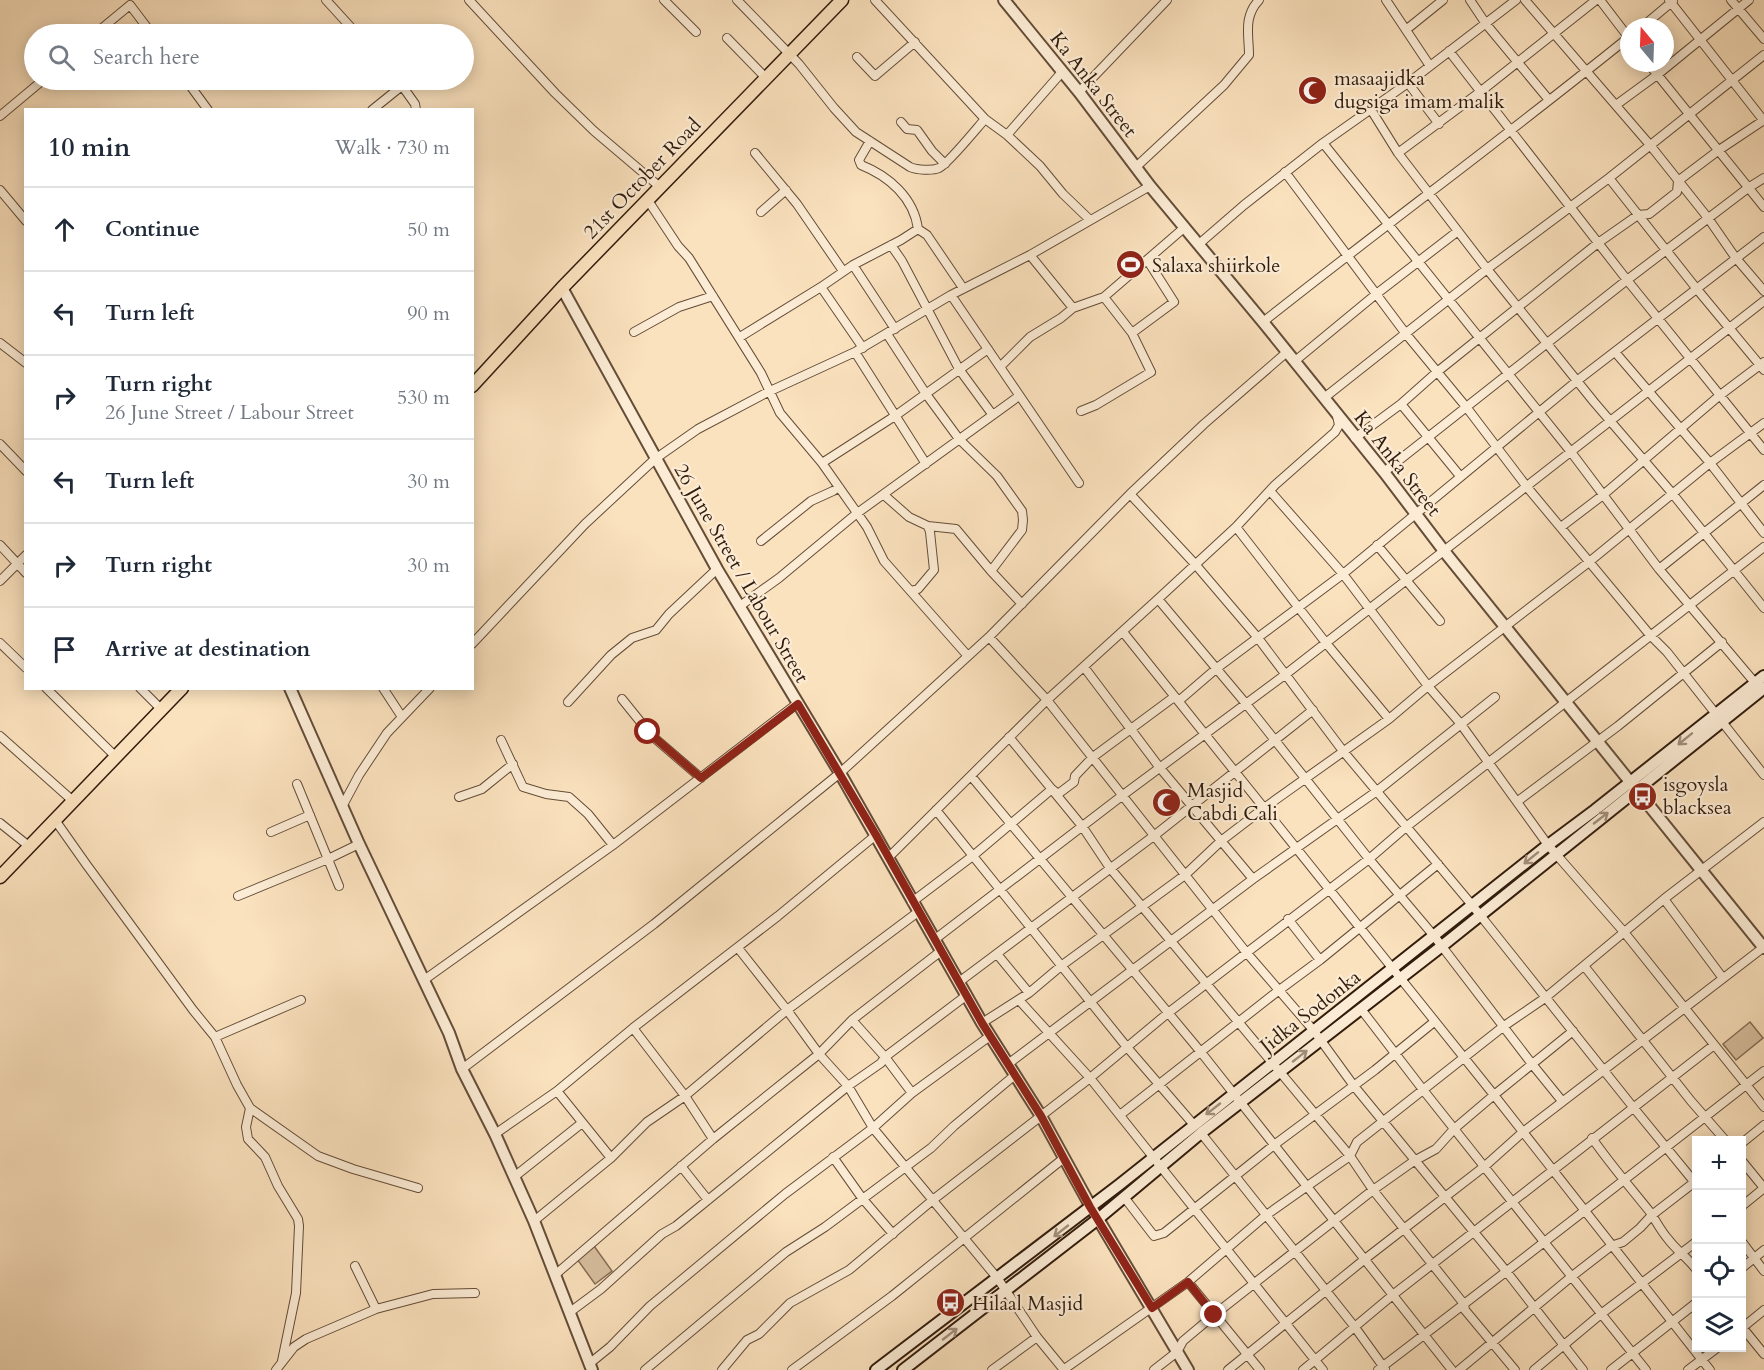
<!DOCTYPE html>
<meta charset="utf-8">
<style>
:root{--surface:#fff;--page:#f2f2f3;--text:#1f2937;--muted:#747a83;--line:#e0e1e3}
body{margin:0;font-family:Cardo,serif;background:var(--page);color:var(--text)}
.controls{position:absolute;right:18px;bottom:18px;display:grid;overflow:hidden;border-radius:0px;box-shadow:0 3px 15px #0003}
.controls button{width:54px;height:54px;display:grid;place-items:center;padding:0;border:0;border-bottom:2px solid var(--line);background:var(--surface);color:var(--text);font:30px sans-serif}
.compass{position:absolute;left:1620px;top:18px;width:54px;height:54px;border-radius:50%;background:var(--surface);box-shadow:0 3px 15px #0003;rotate:341deg}
.stop{position:absolute;width:18px;height:18px;margin:-14px;border:4px solid #8f2418;border-radius:50%;background:#fff}
.stop.end{background:#8f2418;border-color:#fff;box-shadow:0 2px 6px #0008}
.list{margin:0;padding:0;list-style:none}
h2{display:flex;justify-content:space-between;align-items:center;height:78px;margin:0;padding:0 24px;font-size:26px}
h2 small{font-size:20px;font-weight:400;color:var(--muted)}
.list li{display:grid;grid-template-columns:39px 1fr auto;gap:18px;align-items:center;box-sizing:border-box;height:84px;padding:0 24px;border-top:2px solid var(--line)}
.list b{display:block;font-size:22px;white-space:nowrap}
.list p{margin:0;font-size:20px;white-space:nowrap;color:var(--muted)}
.list em{font-size:20px;font-style:normal;color:var(--muted)}
.icon{flex:none;width:33px;height:33px;fill:none;stroke:currentColor;stroke-width:2;stroke-linecap:round;stroke-linejoin:round}
.map{position:relative;flex:none;width:1764px;height:1370px;overflow:hidden}
.search{position:absolute;background:var(--surface);box-shadow:0 3px 15px #0003;left:24px;top:24px;width:450px;height:66px;display:flex;align-items:center;gap:15px;box-sizing:border-box;padding:0 21px;border-radius:33px;color:var(--muted);font-size:22px}
.panel{position:absolute;background:var(--surface);box-shadow:0 3px 15px #0003;left:24px;top:108px;width:450px;height:582px;border-radius:0px}
.map>svg:first-child{display:block}
.green{fill:#d9c0a0;stroke:#856e56;stroke-width:1.5}
.lines{fill:none;stroke-linecap:round;stroke-linejoin:round}
.minor-casing{stroke:#644d38;stroke-width:10}
.tertiary-casing{stroke:#644d38;stroke-width:14}
.secondary-casing{stroke:#311b0c;stroke-width:14}
.primary-casing{stroke:#311b0c;stroke-width:15}
.minor{stroke:#fcecd5;stroke-width:8}
.tertiary{stroke:#fcecd5;stroke-width:10}
.secondary{stroke:#fcecd5;stroke-width:10}
.primary{stroke:#fbe2be;stroke-width:12}
.oneway{stroke:#a18e7b}
.route{stroke:#8f2418;stroke-width:8}
.labels{text-anchor:middle;stroke-width:4.5;stroke-linejoin:round;paint-order:stroke}
.poi-label{font-size:20px;fill:#311b0c;stroke:#fcecd5;text-anchor:start}
.street-label{font-size:20px;fill:#311b0c;stroke:#fcecd5}
</style>
<div class="map">
<svg width="1764" height="1370" viewBox="0 0 1764 1370">
<rect width="100%" height="100%" fill="#fbe2be"/>
<filter id="stains"><feTurbulence type="fractalNoise" baseFrequency=".00333" numOctaves="4"/><feColorMatrix values="0 0 0 0 .2 0 0 0 0 .09 0 0 0 0 .02 0 0 0 .5 -.17"/></filter>
<radialGradient id="worn" r=".72"><stop offset=".6" stop-color="#630" stop-opacity="0"/><stop offset="1" stop-color="#630" stop-opacity=".3"/></radialGradient>
<path class="green" d="M1750 1022 1763 1038 1736 1060 1723 1044Z
M594 1246 612 1271 595 1284 577 1259Z"/>
<g class="lines">
<defs>
<path id="minor" d="M326 0 357 34
M469 0 555 93 594 131 660 187
M664 0 696 32
M737 0 799 64 834 108 856 132 910 167C917 170 932 171 939 168 947 165 977 128 985 119
M875 0 985 119 1007 135 1040 166 1063 194 1089 219
M1386 0 1430 66
M1470 0 1486 24 1549 100
M1525 0 1650 145 1708 218 1735 257 1764 291
M1600 0 1629 38
M1669 0 1764 121
M1731 0 1764 39
M1642 27 1673 1
M1407 29 1443 0
M95 34 130 5 152 34
M727 38 767 79
M1449 51 1627 280 1764 450
M857 57 875 76 915 42
M1648 63 1764 207
M186 80 208 110
M398 80 415 104 416 110
M1408 83 1439 124
M1079 92 1167 0
M1616 105 1657 75 1749 0
M1370 108 1398 153 1487 269 1594 402 1672 493 1764 608
M372 110 403 85
M0 116 43 80
M901 122 907 129 917 130 932 151 945 164
M1007 135 1062 72
M870 141 859 160 861 165C889 176 914 198 918 229L927 235 963 288
M1323 143 1571 452 1659 569 1756 684
M755 153 797 204 843 271
M1398 153 1480 92 1596 0
M1136 167 1224 85 1249 55C1249 35 1243 17 1259 0
M1285 172 1406 334 1467 408 1527 487 1650 635 1667 652 1764 775
M1609 178 1696 288 1764 370
M0 190 26 221
M647 199 678 246 689 258 761 373 780 413 822 463 867 527 884 561 967 655
M761 212 786 190
M1199 244 1244 205 1323 143 1408 83 1516 0
M891 245 902 261 959 369 992 414
M1030 255 1073 308
M853 265 895 329
M821 287 863 348
M951 295 1079 483
M1263 322C1384 226 1509 134 1629 37
M634 332 679 307 713 296
M1132 333 1174 302 1148 261
M887 334 926 394 959 439 997 476 1022 511 1023 520 1022 530 991 571
M740 337 821 287 853 265 901 240 918 229
M0 343 26 363
M855 352 926 464
M1615 352 1710 463 1764 533
M1295 361 1375 295 1458 231
M1000 367 1030 337 1061 318 1073 308 1104 297 1185 227
M1324 398 1487 269 1609 178 1764 55
M1401 404 1460 476
M1081 411 1096 405 1151 372 1132 333 1104 297
M1355 438 1401 404 1437 372 1598 243 1638 215 1649 214 1677 192 1678 181 1719 150 1764 120
M0 444 26 471
M822 463 895 416 988 349
M1384 472 1627 280 1748 188 1764 178
M1270 491 1343 574 1428 686 1460 723 1548 845 1624 932 1764 1107
M1130 494 1195 564 1258 638 1343 751 1472 905 1633 1107 1696 1184
M884 495 909 517 928 526 930 532 934 570 918 589 911 591
M928 526 956 529 991 571 1022 604
M1236 527 1326 643 1389 719
M1561 527 1603 495 1719 396 1764 362
M761 541 811 501 833 491 839 487
M0 545 26 573
M1377 545 1440 621
M1659 569 1764 485
M0 581 26 555
M1158 599 1247 705 1369 859 1434 936 1532 1064 1562 1101
M740 606 779 578 856 514 1019 396
M1123 632 1494 1095 1710 1370
M989 637 1047 700 1246 952 1314 1031 1354 1086 1506 1271 1583 1370
M0 643 26 668
M472 644 585 524 655 459 698 429 768 392 855 352 951 295 1030 255 1150 186
M1084 667 1160 768 1253 879
M46 688 116 757
M140 688 162 710
M383 688 402 717
M622 699 651 735 701 778
M568 702 611 655 632 638 656 630 669 614 717 569
M0 736 73 801
M1009 737 1082 826 1110 868 1350 1156 1373 1190 1464 1304 1465 1310 1515 1370
M501 740 523 787 546 794 569 797 588 814 613 845
M971 776 1200 1051 1452 1370
M297 784 339 886
M459 797 482 789 513 764
M1518 801 1618 726 1722 642
M343 805 359 775 387 733 430 688
M936 810 1126 1046 1194 1125
M55 820 86 864 193 1010 215 1037 237 1085 250 1108 318 1156 353 1169 418 1188
M0 823 30 847
M271 832 310 815
M888 858 1047 700 1158 599 1236 527 1275 485 1335 432 1339 425 1337 416
M238 896 328 859 359 844
M1664 899 1722 977
M912 902 974 855 1052 789 1058 794 1074 782 1075 776 1093 757 1174 697 1181 699 1217 668 1343 574 1578 380 1764 237
M1288 919 1320 960
M934 940 1123 795 1286 674 1764 301
M738 948 787 1010 819 1054 848 1086 873 1128 998 1279 1037 1337 1064 1370
M997 954 1029 993
M1585 967 1691 1101 1725 1140
M424 980 613 845 798 703
M959 982 1155 835 1313 710
M1019 1000 1090 1078 1323 1370
M1361 1009 1424 1091 1646 1370
M852 1020 885 1057 912 1093
M982 1023 1029 993 1061 966 1185 875 1221 841 1264 808 1389 719 1428 686 1589 562 1710 463 1764 423
M633 1028 685 1096 713 1139
M215 1037 301 1000
M1008 1064 1253 879 1377 791 1495 697
M462 1069 654 924 840 773 989 637 1130 494 1204 424 1287 352
M557 1091 611 1158
M250 1108 246 1127 248 1139 265 1157 278 1186 298 1219 299 1226 296 1293 282 1361
M1120 1115 1278 991 1320 960 1438 864
M1201 1133 1354 1326 1385 1369
M495 1134 557 1091 633 1028 778 916 876 835
M1592 1138C1610 1164 1630 1187 1650 1212 1656 1221 1661 1231 1668 1239 1677 1251 1687 1257 1696 1269
M1742 1143 1764 1125
M833 1157 862 1198 893 1234
M1742 1161 1764 1188
M681 1166 708 1200
M514 1177 582 1123
M1124 1197 1154 1236 1164 1233 1274 1145 1375 1070 1434 1022
M1742 1206 1764 1188
M534 1221 611 1158 647 1122 685 1096 787 1010 918 912
M1742 1242 1764 1271
M355 1266 376 1309
M1742 1268 1764 1250
M556 1274 713 1139 819 1054 852 1020 941 951
M1188 1282 1260 1370
M570 1312 601 1289 662 1234 676 1226 848 1086 881 1063 885 1057 967 995
M1742 1327 1764 1354
M1742 1328 1764 1310
M589 1364 610 1347 650 1306 785 1194 873 1128 912 1093 990 1036
M276 1370 294 1347 306 1339 376 1309 433 1294 475 1293
M645 1370 786 1252 825 1227 931 1148 954 1126 1015 1075
M722 1370 747 1340 759 1334 790 1303 849 1270 934 1199 1090 1078 1168 1013 1369 859 1406 827 1764 547
M792 1370 892 1296 1064 1158
M992 1370 1037 1337
M1063 1370 1188 1282 1265 1216 1350 1156 1357 1142 1504 1026 1545 998 1664 899 1764 822
M1154 1370 1177 1352 1183 1341 1214 1315 1373 1190 1414 1161 1436 1149 1454 1129 1494 1095 1573 1031
M1228 1370 1365 1259 1485 1166 1523 1132 1764 947
M1303 1370 1394 1294 1714 1045
M1378 1370C1508 1271 1636 1171 1764 1071
M1459 1370 1571 1277 1611 1246 1623 1242 1640 1228 1652 1215 1696 1181
M1534 1370 1601 1314 1696 1242
M1611 1370 1696 1303
M1688 1370 1717 1348"/>
<path id="tertiary" d="M1004 0 1079 92 1150 186 1263 322 1384 472 1444 551 1764 948
M562 288 717 569 840 773 982 1023 1041 1116 1091 1207 1188 1370
M290 688 359 844 449 1033 462 1069 495 1134 534 1221 592 1370"/>
<path id="secondary" d="M876 1370 1119 1185 1548 845 1595 810 1764 676
M903 1370 1098 1219 1201 1133 1442 946 1764 688"/>
<path id="primary" d="M472 386 562 288 842 0
M0 877 182 688"/>
</defs>
<use href="#minor" class="minor-casing"/>
<use href="#tertiary" class="tertiary-casing"/>
<use href="#secondary" class="secondary-casing"/>
<use href="#primary" class="primary-casing"/>
<use href="#minor" class="minor"/>
<use href="#tertiary" class="tertiary"/>
<use href="#secondary" class="secondary"/>
<use href="#primary" class="primary"/>
</g>
<defs><path id="oneway-shaft" d="M-6 0H5M1.5-3L5.5 0L1.5 3" fill="none" stroke-width="1.6" stroke-linecap="round" stroke-linejoin="round" transform="scale(1.5)"/></defs>
<g class="oneway">
<use href="#oneway-shaft" transform="translate(1685 739) rotate(141)"/>
<use href="#oneway-shaft" transform="translate(1601 818) rotate(-38)"/>
<use href="#oneway-shaft" transform="translate(1531 858) rotate(141)"/>
<use href="#oneway-shaft" transform="translate(1300 1056) rotate(-38)"/>
<use href="#oneway-shaft" transform="translate(1213 1109) rotate(142)"/>
<use href="#oneway-shaft" transform="translate(1061 1231) rotate(142)"/>
<use href="#oneway-shaft" transform="translate(950 1334) rotate(-38)"/>
</g>
<g class="lines">
<path class="route" d="M648 732 701 778 798 704 876 835 982 1023 1041 1116 1090 1207 1152 1308 1188 1282 1214 1315"/>
</g>
<defs>
<symbol id="mosque-disc" viewBox="-11 -11 22 22"><circle r="9.5" fill="#8f2418" stroke="#fcecd5"/><path d="M3.5-4.9A6 6 0 1 0 3.5 4.9A5 5 0 1 1 3.5-4.9Z" fill="#fff"/></symbol>
<symbol id="stadium-disc" viewBox="-11 -11 22 22"><circle r="9.5" fill="#8f2418" stroke="#fcecd5"/><path d="M0-5a6.5 5 0 1 0 0 10a6.5 5 0 1 0 0-10ZM-3.5-1.8h7v3.6h-7Z" fill="#fff"/></symbol>
<symbol id="bus-disc" viewBox="-11 -11 22 22"><circle r="9.5" fill="#8f2418" stroke="#fcecd5"/><path d="M-5-6H5V4H4V6H2V4H-2V6H-4V4H-5ZM-3.5-4V0h7V-4ZM-3.5 1.2v1.5H-2V1.2ZM2 1.2v1.5H3.5V1.2Z" fill="#fff"/></symbol>
</defs>
<g fill-rule="evenodd">
<use href="#mosque-disc" x="1296" y="74" width="33" height="33"/>
<use href="#stadium-disc" x="1114" y="248" width="33" height="33"/>
<use href="#bus-disc" x="1626" y="780" width="33" height="33"/>
<use href="#mosque-disc" x="1150" y="786" width="33" height="33"/>
<use href="#bus-disc" x="934" y="1286" width="33" height="33"/>
</g>
<g class="labels">
<g class="poi-label">
<text x="1334" y="85">masaajidka<tspan x="1334" dy="23">dugsiga imam malik</tspan></text>
<text x="1152" y="272">Salaxa shiirkole</text>
<text x="1663" y="791">isgoysla<tspan x="1663" dy="23">blacksea</tspan></text>
<text x="1187" y="797">Masjid<tspan x="1187" dy="23">Cabdi Cali</tspan></text>
<text x="972" y="1310">Hilaal Masjid</text>
</g>
<g class="street-label">
<text transform="translate(1094 84) rotate(52)" y="7">Ka Anka Street</text>
<text transform="translate(642 178) rotate(-46)" y="7">21st October Road</text>
<text transform="translate(1398 463) rotate(52)" y="7">Ka Anka Street</text>
<text transform="translate(742 573) rotate(60)" y="7">26 June Street / Labour Street</text>
<text transform="translate(1310 1011) rotate(-38)" y="7">Jidka Sodonka</text>
</g>
</g>
<rect width="100%" height="100%" filter="url(#stains)"/>
<rect width="100%" height="100%" fill="url(#worn)"/>
</svg>
<div class="controls">
<button>+</button>
<button>−</button>
<button><svg class="icon" aria-label="locate" viewBox="0 0 24 24"><circle cx="12" cy="12" r="6"/><path d="M12 2v4M12 18v4M2 12h4M18 12h4"/></svg></button>
<button><svg class="icon" aria-label="layers" viewBox="0 0 24 24"><path d="M12 4l9 5-9 5-9-5zM3 14l9 5 9-5"/></svg></button>
</div>
<svg class="compass" viewBox="-18 -18 36 36"><path d="M0-13l5 13h-10z" fill="#e53935"/><path d="M0 13l5-13h-10z" fill="#747a83"/></svg>
<div class="stop" style="left:648px;top:732px"></div>
<div class="stop end" style="left:1214px;top:1315px"></div>
<div class="search"><svg class="icon" aria-label="search" viewBox="0 0 24 24"><circle cx="10" cy="10" r="6"/><path d="M15 15l6 6"/></svg>Search here</div>
<section class="panel">
<h2>10 min<small>Walk · 730 m</small></h2>
<ul class="list">
<li><svg class="icon" aria-label="ahead" viewBox="0 0 24 24"><path d="M12 20V5M6 11l6-6 6 6"/></svg><div><b>Continue</b></div><em>50 m</em></li>
<li><svg class="icon" aria-label="left" viewBox="0 0 24 24"><path d="M17 20v-9H6M10 6l-5 5 5 5"/></svg><div><b>Turn left</b></div><em>90 m</em></li>
<li><svg class="icon" aria-label="right" viewBox="0 0 24 24"><path d="M7 20v-9h11M14 6l5 5-5 5"/></svg><div><b>Turn right</b><p>26 June Street / Labour Street</p></div><em>530 m</em></li>
<li><svg class="icon" aria-label="left" viewBox="0 0 24 24"><path d="M17 20v-9H6M10 6l-5 5 5 5"/></svg><div><b>Turn left</b></div><em>30 m</em></li>
<li><svg class="icon" aria-label="right" viewBox="0 0 24 24"><path d="M7 20v-9h11M14 6l5 5-5 5"/></svg><div><b>Turn right</b></div><em>30 m</em></li>
<li><svg class="icon" aria-label="arrive" viewBox="0 0 24 24"><path d="M6 21V4h12l-3 4 3 4H6"/></svg><div><b>Arrive at destination</b></div></li>
</ul>
</section>
</div>
